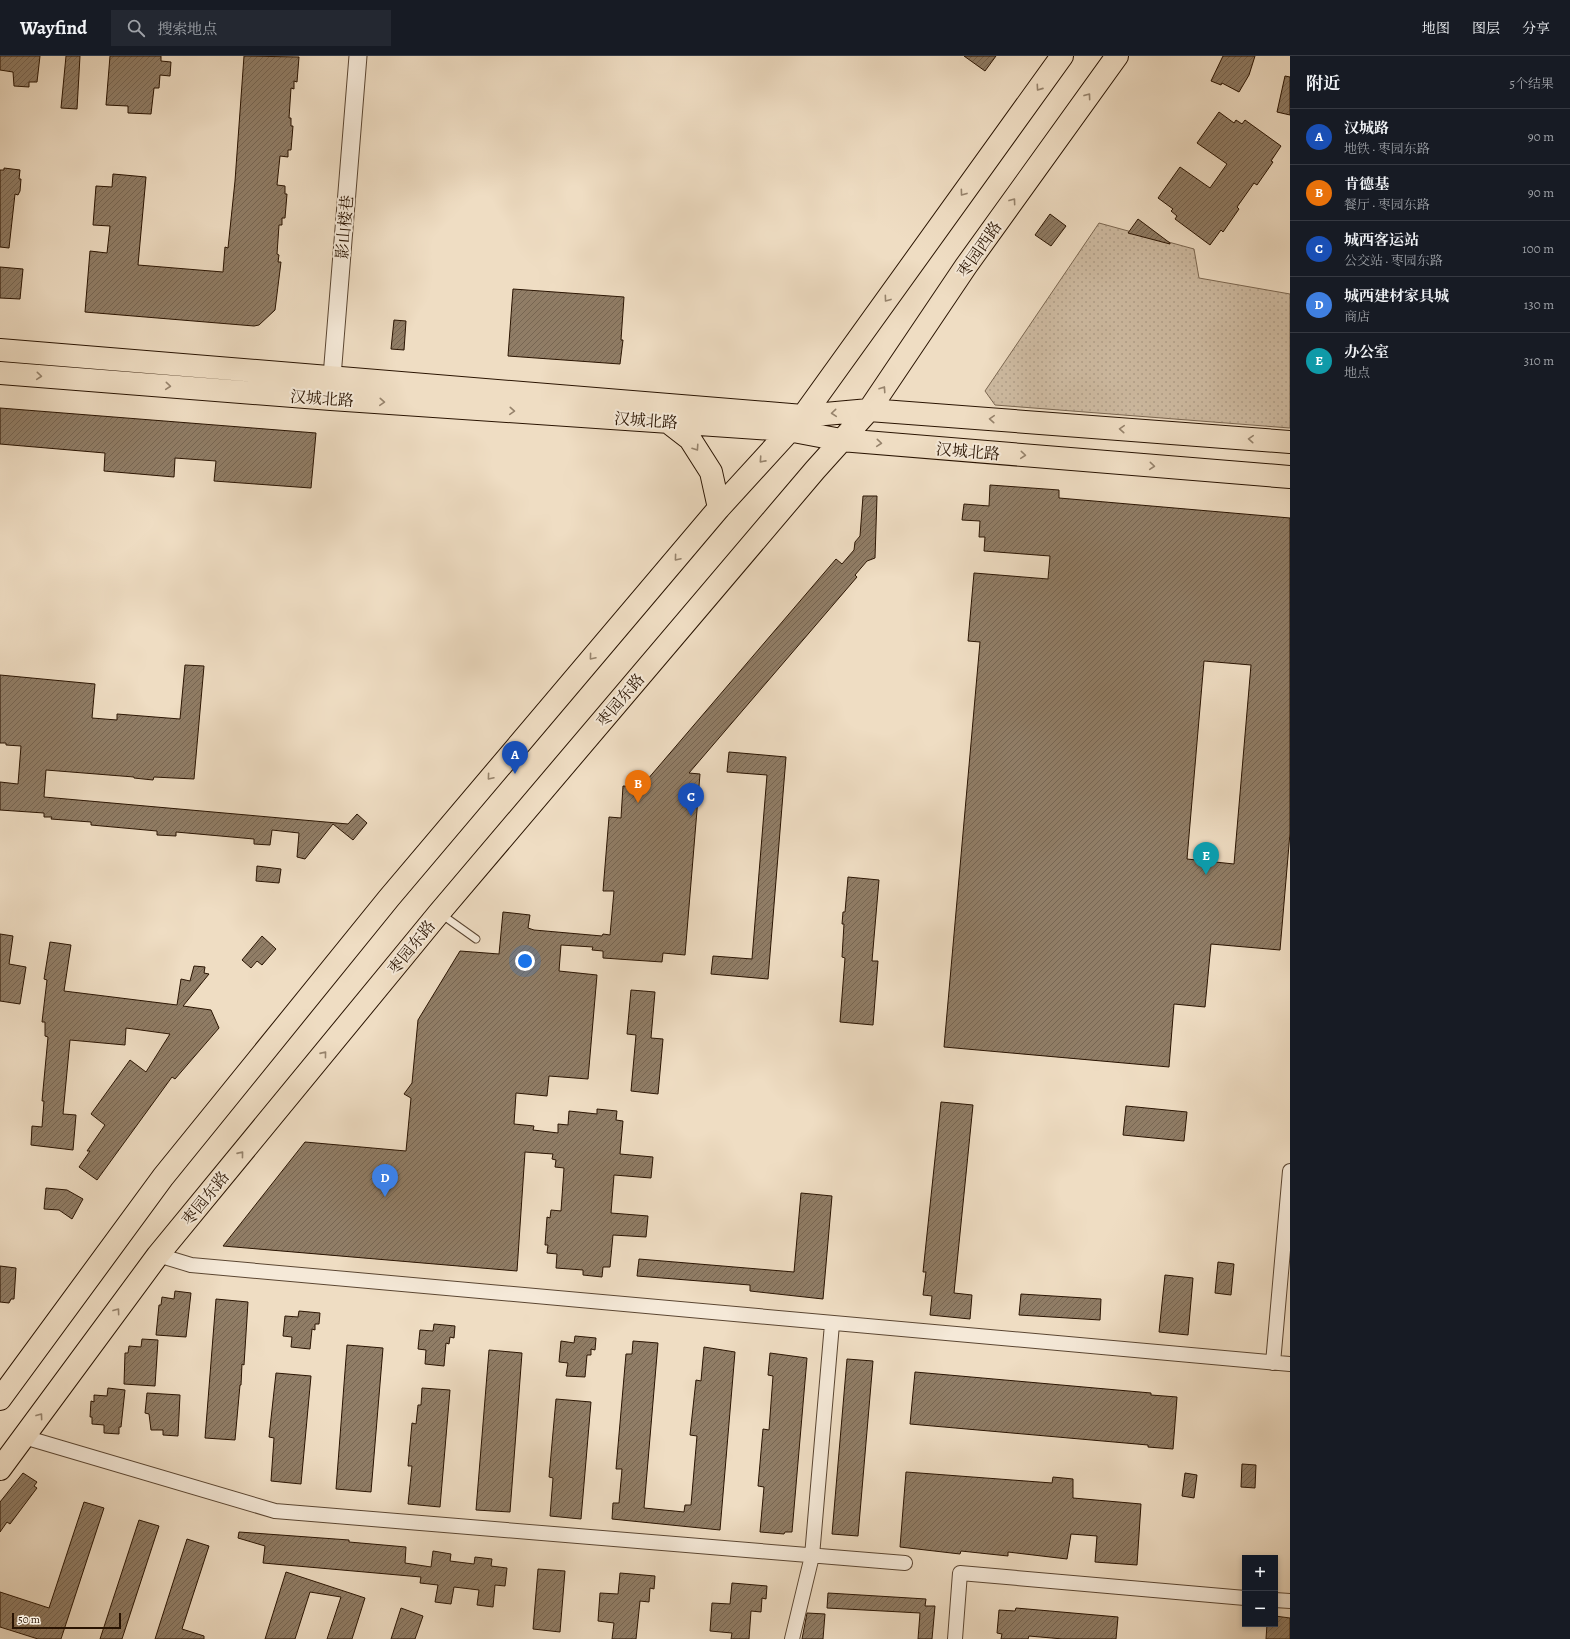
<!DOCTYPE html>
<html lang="zh">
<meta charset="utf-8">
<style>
:root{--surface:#171b24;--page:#242831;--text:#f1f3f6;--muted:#9ea1a6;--line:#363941;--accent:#db2777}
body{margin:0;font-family:Alegreya,"Noto Serif SC",serif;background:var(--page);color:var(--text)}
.controls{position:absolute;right:12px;bottom:12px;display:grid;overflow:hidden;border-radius:0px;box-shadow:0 2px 6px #0003}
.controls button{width:36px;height:36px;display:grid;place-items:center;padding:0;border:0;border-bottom:1px solid var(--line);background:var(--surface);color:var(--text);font:20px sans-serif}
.scale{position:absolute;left:12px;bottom:10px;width:109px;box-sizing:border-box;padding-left:4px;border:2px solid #2a1402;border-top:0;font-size:11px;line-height:14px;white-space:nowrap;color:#2a1402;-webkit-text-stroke:3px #f5e9d8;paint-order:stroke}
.you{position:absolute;left:525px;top:905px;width:14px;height:14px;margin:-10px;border:3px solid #fff;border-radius:50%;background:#1a73e8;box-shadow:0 0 0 6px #1a73e833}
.badge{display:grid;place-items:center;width:26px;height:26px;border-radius:50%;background:var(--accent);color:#fff;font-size:13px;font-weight:700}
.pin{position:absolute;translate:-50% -33px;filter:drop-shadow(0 1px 2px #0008)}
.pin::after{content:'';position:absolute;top:21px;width:14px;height:12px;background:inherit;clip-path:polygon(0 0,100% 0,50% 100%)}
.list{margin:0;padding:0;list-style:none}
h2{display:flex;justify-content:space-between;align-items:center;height:52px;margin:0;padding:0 16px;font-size:17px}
h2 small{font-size:13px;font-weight:400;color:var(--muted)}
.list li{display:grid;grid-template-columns:26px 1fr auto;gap:12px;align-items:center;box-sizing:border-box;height:56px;padding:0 16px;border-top:1px solid var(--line)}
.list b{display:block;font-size:15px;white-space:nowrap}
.list p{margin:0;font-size:13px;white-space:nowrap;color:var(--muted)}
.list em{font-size:13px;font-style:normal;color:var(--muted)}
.icon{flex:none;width:22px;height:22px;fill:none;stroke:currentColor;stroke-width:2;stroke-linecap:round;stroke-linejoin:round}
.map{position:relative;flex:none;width:1290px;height:1583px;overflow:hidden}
header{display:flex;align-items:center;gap:24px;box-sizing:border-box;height:56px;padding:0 20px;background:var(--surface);border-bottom:1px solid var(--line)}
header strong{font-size:19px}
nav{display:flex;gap:22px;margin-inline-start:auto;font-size:14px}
.search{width:280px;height:36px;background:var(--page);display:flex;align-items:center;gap:10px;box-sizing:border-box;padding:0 14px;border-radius:0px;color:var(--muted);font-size:15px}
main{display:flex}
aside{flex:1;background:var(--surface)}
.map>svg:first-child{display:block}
.grass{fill:url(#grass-dots);stroke:#7c6852}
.building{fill:url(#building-hatch);stroke:#2a1402;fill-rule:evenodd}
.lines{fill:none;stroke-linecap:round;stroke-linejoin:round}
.service-casing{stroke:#5b4632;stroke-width:9}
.minor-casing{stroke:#5b4632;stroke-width:16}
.tertiary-casing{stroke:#5b4632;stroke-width:19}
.primary-casing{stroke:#2a1402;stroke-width:24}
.service{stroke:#f5e9d8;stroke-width:7}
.minor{stroke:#f5e9d8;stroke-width:14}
.tertiary{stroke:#f5e9d8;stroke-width:17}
.primary{stroke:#efddc3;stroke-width:22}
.oneway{stroke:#96836c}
.labels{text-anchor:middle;stroke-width:4;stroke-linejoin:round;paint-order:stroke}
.street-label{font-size:16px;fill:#2a1402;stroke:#f5e9d8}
</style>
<header>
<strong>Wayfind</strong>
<div class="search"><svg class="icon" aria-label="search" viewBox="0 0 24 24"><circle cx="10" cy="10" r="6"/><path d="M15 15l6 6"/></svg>搜索地点</div>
<nav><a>地图</a><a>图层</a><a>分享</a></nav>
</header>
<main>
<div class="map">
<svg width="1290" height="1583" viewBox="0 0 1290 1583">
<defs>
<pattern id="grass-dots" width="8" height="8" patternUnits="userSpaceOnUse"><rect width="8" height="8" fill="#cebba2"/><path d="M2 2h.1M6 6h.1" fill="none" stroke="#b1a08a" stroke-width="1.8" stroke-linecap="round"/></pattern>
<pattern id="building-hatch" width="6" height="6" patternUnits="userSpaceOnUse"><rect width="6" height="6" fill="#907d66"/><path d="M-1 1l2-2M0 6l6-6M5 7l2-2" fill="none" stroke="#766552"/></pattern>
</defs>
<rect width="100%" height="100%" fill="#efddc3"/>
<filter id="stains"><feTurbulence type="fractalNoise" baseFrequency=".005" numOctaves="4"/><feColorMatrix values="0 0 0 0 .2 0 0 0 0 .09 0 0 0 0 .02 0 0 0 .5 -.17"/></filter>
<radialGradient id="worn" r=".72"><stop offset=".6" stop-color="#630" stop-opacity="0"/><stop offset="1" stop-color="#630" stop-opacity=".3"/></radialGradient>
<path class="grass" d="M1099 167 1194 193 1199 222 1290 238V372L995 349 985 335Z"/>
<path class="building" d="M0 0H40L37 26H29V31L14 30 13 16 0 14Z
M66 0H80L77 53 61 52Z
M110 0H161V5L171 6 170 20 160 19 159 32H154L151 58 128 57V50L106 49Z
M244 0 299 1 297 26 294 25V33L291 32 289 62H291V70H293L291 94H288V101L280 100 277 129 285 130V138H287L285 162H282V169H279L277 198 279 199 278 206H281L275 254 259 269 254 270 85 256 90 195 107 197 110 170 93 169 96 130 112 131 113 118 146 121 138 209 223 216 225 191 228 192 235 125Z
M964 0H996L985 15Z
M1223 0H1255L1249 19 1239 36 1222 27 1221 29 1211 25Z
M1285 20 1290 21V59L1277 56Z
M1219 56 1234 67 1236 64 1242 68 1245 64 1281 90 1271 105 1273 106 1257 129 1254 127 1237 151 1239 153 1223 176 1221 174 1210 189 1175 163 1177 160 1171 155 1173 153 1158 142 1180 111 1210 132 1227 108 1197 87Z
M4 112 20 114 19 123H21L20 135 18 139 15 138 9 192 0 191V114H4Z
M1050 158 1066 170 1051 190 1035 179Z
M1138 163 1170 187V188L1128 177Z
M0 211 23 213 20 243 0 242Z
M513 233 624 241 621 284H623L620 308 508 300Z
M394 264 406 265 404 294 391 293Z
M0 352 316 377 311 432 214 425 216 405 175 402 174 421 104 415 105 397 0 388Z
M990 429 1059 434V442L1290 462V777L1280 894 1211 888 1205 951 1174 948 1169 1011 944 991 980 586 968 585 974 517 1048 523 1050 500 984 495 985 481H979L980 465 962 464 964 448 989 450ZM1204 605 1251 609 1234 808 1187 803Z
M863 440H877L875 502 867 505 855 519 857 521 689 717 700 718 685 899 663 897 662 906 603 902V895L592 894 593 891 561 889 559 915 597 919 588 1023 549 1020 547 1040 516 1037 514 1068 534 1070 533 1074 558 1077V1068L568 1069 569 1055 597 1058V1053L617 1055 616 1064 623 1065 620 1098 653 1101 651 1122 614 1119 611 1157 648 1160 646 1181 613 1179 610 1211H603L602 1221 583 1219V1214L556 1212 557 1198 547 1197 548 1189H545L547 1161 550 1162 551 1154 561 1155 564 1112 555 1111 556 1104 552 1103 553 1098 525 1096 517 1215 223 1190 305 1086 406 1095 411 1042 404 1038 412 1027 418 964 460 895 499 898 503 856 530 859 528 872 534 874 602 880 603 878 610 879 614 835H603L609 761 621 762 623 730 641 731 836 503 842 508 854 494 855 486 860 480Z
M185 609 204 610 194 723 154 721 153 724 134 722V721L46 714 44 741 348 768 357 758 367 767 353 784 333 768 305 803 297 801 299 777 272 774 270 789 254 788V783L176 776V780L157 779V775L91 769V766L51 763 52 761H44V757L0 754V726L18 728 21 690 6 689V687H0V619L95 628 92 662 117 664V658L180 663Z
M729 696 786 701 768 923 711 918 713 900 752 903 767 719 727 716Z
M257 810 281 813 279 827 256 825Z
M848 821 879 824 872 905H878L873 969 840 966 845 902 842 901 844 868H842L843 856H845Z
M0 878 13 880 9 908 26 911 20 948 0 945Z
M262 880 276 893 262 909 257 905 251 912 242 904Z
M50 886 71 889 64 935 177 949 181 923 190 925 194 910 205 911 204 917 209 918 183 950 211 954 219 972 175 1023 172 1021 97 1124 79 1111 90 1095H87L105 1069 91 1058 130 1004 146 1016 170 978 126 972 125 989 70 984 63 1058 76 1059 73 1094 31 1089 32 1070 42 1071 44 1045H42L48 981 45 980V966H42L47 924 44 923Z
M631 934 655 936 651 982 663 983 658 1038 631 1035 636 979 627 978Z
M941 1046 973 1049 954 1237 972 1239 970 1263 930 1259 932 1240 923 1239 926 1216H923Z
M1126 1050 1187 1056 1184 1085 1123 1079Z
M46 1132 67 1134 83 1143 72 1163 59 1154 44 1153Z
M801 1137 832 1140 823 1243 750 1235V1229L637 1220 639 1203 794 1216Z
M1218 1206 1234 1208 1231 1239 1215 1237Z
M0 1210 16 1212 14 1243H11L9 1247 0 1246Z
M1165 1219 1193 1222 1188 1279 1159 1276Z
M175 1235 191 1237 186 1281 156 1279 159 1249H161L162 1241 174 1243Z
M1021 1238 1101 1243 1100 1264 1019 1259Z
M216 1243 248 1246 244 1309 242 1308 241 1329H240L235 1384 205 1382Z
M299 1255 320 1257 319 1268H315V1274L312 1273 310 1293 291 1291 292 1281 283 1280 285 1260 298 1261Z
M434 1268 455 1270 454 1282 450 1281 449 1288 446 1287 444 1310 425 1308 426 1294 418 1293 420 1274 433 1275Z
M575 1280 596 1282 595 1294 591 1293V1299H587L585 1321 566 1320 568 1307 559 1306 561 1285 574 1287Z
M142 1283 158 1284 155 1330 124 1328 125 1297H128L129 1290 141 1291Z
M633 1285 658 1287 644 1452 684 1456 685 1449H691L697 1380 690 1379 696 1324 701 1325 704 1291 735 1296 720 1474 612 1463 613 1447H619L622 1413H616L626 1298H632Z
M347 1289 383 1292 371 1436 336 1433Z
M489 1294 522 1297 510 1456 476 1454Z
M770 1297 807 1302 792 1476H785L784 1478 760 1476 764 1431 758 1430 763 1373 769 1374 773 1320 768 1319Z
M847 1303 873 1305 858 1480 832 1478Z
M915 1316 1151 1337V1339L1177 1341 1173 1393 1148 1391V1389L910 1368Z
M276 1317 311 1320 301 1428 271 1425 274 1382 269 1381Z
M108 1332 125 1334 121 1371H119V1378L104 1377V1369L92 1368V1361H90L91 1345 94 1346V1339L107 1340Z
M422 1332 450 1334 440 1451 408 1448 412 1410H408L412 1367 416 1368 418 1349H421Z
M147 1337 180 1339 178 1380 163 1379V1374H151L149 1358 145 1357Z
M556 1343 591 1346 581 1463 550 1460 553 1422 549 1421Z
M1242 1408 1256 1409 1255 1432 1241 1431Z
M906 1416 1052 1427 1053 1421 1073 1423V1442L1141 1448 1137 1509 1095 1506 1097 1480 1071 1478 1067 1503 1008 1496V1500L961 1495 960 1498 900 1491Z
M23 1417 37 1426 34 1430 37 1432 10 1468 7 1466 0 1476V1446Z
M1185 1417 1197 1419 1194 1442 1182 1440Z
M84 1446 104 1452 61 1583H38L0 1571V1536L49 1552Z
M139 1464 159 1470 122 1583H100Z
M239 1476 349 1484V1486L406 1491 405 1507 431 1511 433 1495 451 1498 450 1505 474 1508 475 1501 492 1503 491 1510 507 1512 505 1530 495 1529 493 1551 477 1549 479 1534 454 1531 451 1548 435 1546 438 1529 420 1527 421 1521 263 1507 265 1490 238 1482Z
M187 1483 209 1490 182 1573 204 1580V1583H155Z
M538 1513 565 1515 560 1576 533 1573Z
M286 1516 365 1542 352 1583H327L341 1541 310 1536 295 1583H265Z
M620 1517 655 1520 654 1533 650 1532 649 1546 640 1545 636 1583H612L614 1567 598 1565 600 1537 618 1538Z
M732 1527 767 1530 766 1543 762 1542 761 1556 751 1555 749 1583H731L732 1577 710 1575 712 1547 730 1548Z
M828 1537 926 1543 925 1550H935L932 1583H918L920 1557 827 1552Z
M401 1552 423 1560 415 1583H391Z
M1016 1552 1118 1561 1116 1583H1063L1029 1580 1028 1583H1001L1002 1578 997 1577 999 1554 1015 1555Z
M807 1557 825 1558 823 1583H802Z
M1275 1560 1290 1562V1583H1266L1267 1568H1275Z"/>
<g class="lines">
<defs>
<path id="service" d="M441 858 476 883"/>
<path id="minor" d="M158 1199 191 1209 1290 1308
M1273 1307 1290 1115
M24 1381 275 1455 905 1507
M1275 1544 1290 1545
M792 1583 812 1500 832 1268
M955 1583 960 1517 1245 1542"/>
<path id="tertiary" d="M331 333 358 0"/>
<path id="primary" d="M0 294 803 360 869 354 1290 386
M0 317 331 343 788 374 841 384 1290 421
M668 366 690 383 711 416 719 452
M0 1343 163 1121 389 842 719 452 803 360 1062 0
M0 1413 158 1199 439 857 815 414 869 354 966 210 1117 0"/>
</defs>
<use href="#service" class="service-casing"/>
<use href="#minor" class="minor-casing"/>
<use href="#tertiary" class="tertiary-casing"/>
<use href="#primary" class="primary-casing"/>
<use href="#service" class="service"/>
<use href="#minor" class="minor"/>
<use href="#tertiary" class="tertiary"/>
<use href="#primary" class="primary"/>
</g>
<defs><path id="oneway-chevron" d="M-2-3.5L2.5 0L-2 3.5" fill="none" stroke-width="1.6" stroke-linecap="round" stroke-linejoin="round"/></defs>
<g class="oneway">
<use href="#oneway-chevron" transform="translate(1039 32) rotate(125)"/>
<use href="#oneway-chevron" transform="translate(1088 40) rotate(-54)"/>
<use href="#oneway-chevron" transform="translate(963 137) rotate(126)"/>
<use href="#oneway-chevron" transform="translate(1013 145) rotate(-54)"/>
<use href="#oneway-chevron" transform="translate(887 243) rotate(126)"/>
<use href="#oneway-chevron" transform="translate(39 320) rotate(5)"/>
<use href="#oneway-chevron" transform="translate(168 330) rotate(5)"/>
<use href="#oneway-chevron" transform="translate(883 333) rotate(-56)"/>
<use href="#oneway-chevron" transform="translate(382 346) rotate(4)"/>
<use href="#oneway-chevron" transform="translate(512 355) rotate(4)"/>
<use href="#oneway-chevron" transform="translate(834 357) rotate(175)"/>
<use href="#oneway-chevron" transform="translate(992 363) rotate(-176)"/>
<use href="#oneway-chevron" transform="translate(1122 373) rotate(-176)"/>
<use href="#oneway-chevron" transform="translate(1251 383) rotate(-176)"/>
<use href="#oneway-chevron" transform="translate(879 387) rotate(5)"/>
<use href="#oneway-chevron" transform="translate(696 392) rotate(56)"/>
<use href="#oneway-chevron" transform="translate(1023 399) rotate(5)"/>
<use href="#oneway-chevron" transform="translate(762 404) rotate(132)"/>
<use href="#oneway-chevron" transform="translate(1152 410) rotate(5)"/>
<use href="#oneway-chevron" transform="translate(677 502) rotate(130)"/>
<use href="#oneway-chevron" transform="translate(592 601) rotate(130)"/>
<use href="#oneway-chevron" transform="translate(490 721) rotate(130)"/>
<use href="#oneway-chevron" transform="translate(324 998) rotate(-51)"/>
<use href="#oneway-chevron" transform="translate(241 1098) rotate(-51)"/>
<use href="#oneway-chevron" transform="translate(117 1255) rotate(-54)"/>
<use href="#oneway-chevron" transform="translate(40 1360) rotate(-54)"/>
</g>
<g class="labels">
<g class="street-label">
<text transform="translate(344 171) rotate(-85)" y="6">影山楼巷</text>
<text transform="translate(979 193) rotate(-55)" y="6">枣园西路</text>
<text transform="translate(322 342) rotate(4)" y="6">汉城北路</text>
<text transform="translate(646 364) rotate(4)" y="6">汉城北路</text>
<text transform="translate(968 395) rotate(5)" y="6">汉城北路</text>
<text transform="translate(620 644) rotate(-50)" y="6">枣园东路</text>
<text transform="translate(411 891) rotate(-51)" y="6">枣园东路</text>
<text transform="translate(205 1142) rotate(-51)" y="6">枣园东路</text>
</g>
</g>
<rect width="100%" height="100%" filter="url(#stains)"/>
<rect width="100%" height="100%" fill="url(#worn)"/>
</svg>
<div class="controls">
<button>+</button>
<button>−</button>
</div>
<div class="scale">50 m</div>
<div class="you"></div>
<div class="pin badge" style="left:515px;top:718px;background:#1a4fb4">A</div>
<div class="pin badge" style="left:638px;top:747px;background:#e8710a">B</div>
<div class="pin badge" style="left:691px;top:760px;background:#1a4fb4">C</div>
<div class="pin badge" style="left:385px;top:1141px;background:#3f7fe0">D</div>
<div class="pin badge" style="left:1206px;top:819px;background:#0f9aa8">E</div>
</div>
<aside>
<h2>附近<small>5个结果</small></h2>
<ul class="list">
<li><span class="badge" style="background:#1a4fb4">A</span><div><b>汉城路</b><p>地铁 · 枣园东路</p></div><em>90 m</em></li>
<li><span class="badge" style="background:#e8710a">B</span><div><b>肯德基</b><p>餐厅 · 枣园东路</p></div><em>90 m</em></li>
<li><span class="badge" style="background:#1a4fb4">C</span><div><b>城西客运站</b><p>公交站 · 枣园东路</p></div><em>100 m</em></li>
<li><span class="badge" style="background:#3f7fe0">D</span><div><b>城西建材家具城</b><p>商店</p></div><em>130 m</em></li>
<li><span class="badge" style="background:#0f9aa8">E</span><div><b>办公室</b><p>地点</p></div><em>310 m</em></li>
</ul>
</aside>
</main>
